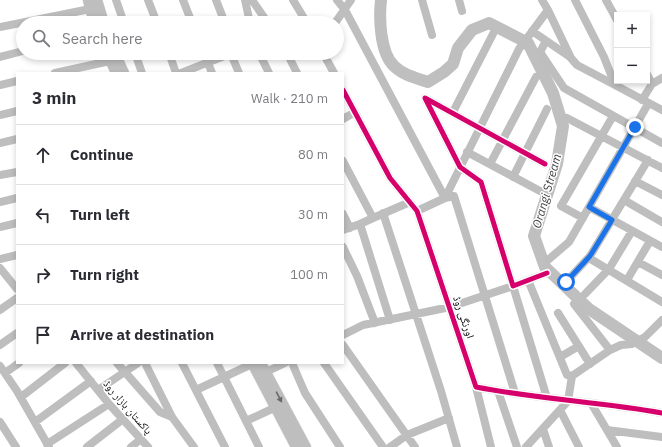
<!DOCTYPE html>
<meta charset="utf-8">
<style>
:root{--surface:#fff;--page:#f7f7f7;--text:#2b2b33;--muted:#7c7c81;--line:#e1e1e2}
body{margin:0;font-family:"IBM Plex Sans","Noto Naskh Arabic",sans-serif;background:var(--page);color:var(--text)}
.controls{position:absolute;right:12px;top:12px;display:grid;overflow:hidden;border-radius:0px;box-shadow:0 2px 6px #0003}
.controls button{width:36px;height:36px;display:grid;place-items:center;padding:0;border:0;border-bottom:1px solid var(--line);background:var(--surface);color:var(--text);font:20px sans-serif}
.stop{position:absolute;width:12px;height:12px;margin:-9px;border:3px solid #1a73e8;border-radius:50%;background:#fff}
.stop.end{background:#1a73e8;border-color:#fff;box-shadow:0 1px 4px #0008}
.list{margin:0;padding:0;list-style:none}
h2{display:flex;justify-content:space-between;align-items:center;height:52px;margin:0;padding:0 16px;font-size:17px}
h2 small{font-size:13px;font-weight:400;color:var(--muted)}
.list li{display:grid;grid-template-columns:26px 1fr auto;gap:12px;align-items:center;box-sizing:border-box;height:60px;padding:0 16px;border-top:1px solid var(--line)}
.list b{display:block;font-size:15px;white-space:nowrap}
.list em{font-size:13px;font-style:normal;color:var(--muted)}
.icon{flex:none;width:22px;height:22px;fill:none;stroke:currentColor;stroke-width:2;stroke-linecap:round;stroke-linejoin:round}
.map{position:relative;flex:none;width:662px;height:447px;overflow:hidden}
.search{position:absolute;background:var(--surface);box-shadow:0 2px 6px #0003;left:16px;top:16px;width:328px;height:44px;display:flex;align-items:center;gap:10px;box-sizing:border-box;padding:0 14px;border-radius:22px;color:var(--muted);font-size:15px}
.panel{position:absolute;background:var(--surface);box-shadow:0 2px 6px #0003;left:16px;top:72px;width:328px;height:292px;border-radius:0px}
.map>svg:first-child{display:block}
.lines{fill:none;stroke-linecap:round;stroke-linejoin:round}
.river{stroke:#bfbfbf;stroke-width:12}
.major-casing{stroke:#dbdbdb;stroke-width:11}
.minor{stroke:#bebebe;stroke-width:8}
.major{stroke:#bebebe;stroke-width:10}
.cycleway-casing{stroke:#fff;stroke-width:8}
.cycleway{stroke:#d6006c;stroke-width:5}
.oneway{fill:#686868}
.route{stroke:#1a73e8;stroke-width:5}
.labels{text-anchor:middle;stroke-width:3;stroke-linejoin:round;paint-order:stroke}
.street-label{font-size:11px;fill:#000;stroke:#fff}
.water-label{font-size:12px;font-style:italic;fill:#444;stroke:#fff}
</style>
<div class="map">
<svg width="662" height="447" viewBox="0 0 662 447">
<rect width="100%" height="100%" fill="#fff"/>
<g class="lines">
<path class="river" d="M381 0C379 18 380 53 394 66 403 75 416 78 428 82L444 72 453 64 458 48 472 30 489 23 528 43 553 93 563 126 557 164 534 236 545 267 589 309 662 358"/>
<defs>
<path id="major" d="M88 0 94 23
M97 0 104 23
M107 53 116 73
M115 53 124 73
M252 363 296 447
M261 363 306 447"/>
</defs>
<use href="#major" class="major-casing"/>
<path class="minor" d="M116 0 124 23
M148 0 157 23
M183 0 192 23
M216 0 225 23
M245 0 250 23
M252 0 268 23
M293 0 307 23
M337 0 345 10 445 198 417 211
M422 0 432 35
M459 0 462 11
M575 0 604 57 615 85 662 110
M606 0 617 20
M548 10 570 56
M335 23 351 0
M0 27 90 9
M532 31 570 57 577 65 615 85
M546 41 540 52 564 88 662 143
M135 53 142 73
M169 53 176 73
M204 53 212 73
M259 53 269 73
M287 53 297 73
M323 53 334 73
M231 54 239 73
M0 57 23 51
M55 73 110 61
M181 73 232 53
M652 84 662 78
M0 85 17 81
M343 90 390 178 417 211 476 387C538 399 600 402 662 413
M642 100 652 84 647 74
M453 112 494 32
M0 115 17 111
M567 118 662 168
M343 119 355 112
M0 143 17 139
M467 152 540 191
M343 161 373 218 410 202
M490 164 536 77
M545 164 425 98 460 167 481 182 513 286 547 273
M0 175 17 172
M513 177 547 109
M635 181 662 195
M624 200 662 222
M0 202 17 198
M589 207 662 247
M383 213 441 391 457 447
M343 214 350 228
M373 218 360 224 390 320
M583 218 561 206 613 116
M0 227 17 223
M343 230 360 224
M343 247 357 276 375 323
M589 258 662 302
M0 259 17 255
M548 260 569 242 648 104
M638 262 662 275
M0 268 17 289
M528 280 567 375 572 376
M627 280 650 241
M566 282 590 256 648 160
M585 294 609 269 632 231
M574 304 610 350
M0 310 17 298
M558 313 590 364
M343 335 363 325 450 307 513 286 547 398
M0 345 17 333
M343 345 415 447
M560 357 579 346
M76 363 109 404 148 447
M117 363 160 412 172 417
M145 363 172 417 194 447
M182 363 225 447
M217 363 259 447
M292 363 305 393 340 447
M324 363 383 447
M0 366 17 391 49 447
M266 372 285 363
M5 373 19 363
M476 387 491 447
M98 390 138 363
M196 390 252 364
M498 391 517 447
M515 393 454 196 445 198 519 49 548 10 542 0
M21 397 65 363
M591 403 617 447
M560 410 579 447
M246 421 274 408
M0 422 16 447
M35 422 91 381
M543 429 549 447
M607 430 662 437
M47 444 109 404
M87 447 123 419
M131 447 141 439
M390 447 407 435 449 418
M526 447 568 401 572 376 610 350 621 345 632 344 645 337 662 320"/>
<use href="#major" class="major"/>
<defs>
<path id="cycleway" d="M343 90 390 178 417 211 476 387C538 399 600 402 662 413
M545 164 425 98 460 167 481 182 513 286 547 273"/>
</defs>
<use href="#cycleway" class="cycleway-casing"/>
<use href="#cycleway" class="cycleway"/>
</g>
<defs><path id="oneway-solid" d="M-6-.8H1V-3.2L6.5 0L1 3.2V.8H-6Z"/></defs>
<use class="oneway" href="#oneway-solid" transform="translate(279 397) rotate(62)"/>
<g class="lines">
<path class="route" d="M566 282 590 256 612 220 589 207 635 127"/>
</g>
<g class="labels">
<g class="street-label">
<text transform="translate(464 317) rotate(71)" y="4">اورنگی روڈ</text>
<text transform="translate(128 407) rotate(49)" y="4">پاکستان بازار روڈ</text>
</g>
<g class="water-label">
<text transform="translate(547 191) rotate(-74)" y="4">Orangi Stream</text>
</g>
</g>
</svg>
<div class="controls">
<button>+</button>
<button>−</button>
</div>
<div class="stop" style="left:566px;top:282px"></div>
<div class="stop end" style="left:635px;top:127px"></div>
<div class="search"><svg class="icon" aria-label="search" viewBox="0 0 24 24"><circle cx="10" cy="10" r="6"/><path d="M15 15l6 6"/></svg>Search here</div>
<section class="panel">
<h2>3 min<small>Walk · 210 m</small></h2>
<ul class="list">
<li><svg class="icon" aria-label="ahead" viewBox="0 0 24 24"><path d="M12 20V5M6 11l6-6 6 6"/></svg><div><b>Continue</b></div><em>80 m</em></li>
<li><svg class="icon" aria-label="left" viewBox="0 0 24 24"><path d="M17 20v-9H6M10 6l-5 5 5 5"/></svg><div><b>Turn left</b></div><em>30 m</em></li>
<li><svg class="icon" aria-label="right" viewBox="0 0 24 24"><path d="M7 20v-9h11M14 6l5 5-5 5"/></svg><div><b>Turn right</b></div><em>100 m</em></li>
<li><svg class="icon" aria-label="arrive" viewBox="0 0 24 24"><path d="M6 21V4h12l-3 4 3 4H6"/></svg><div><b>Arrive at destination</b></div></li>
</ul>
</section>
</div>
